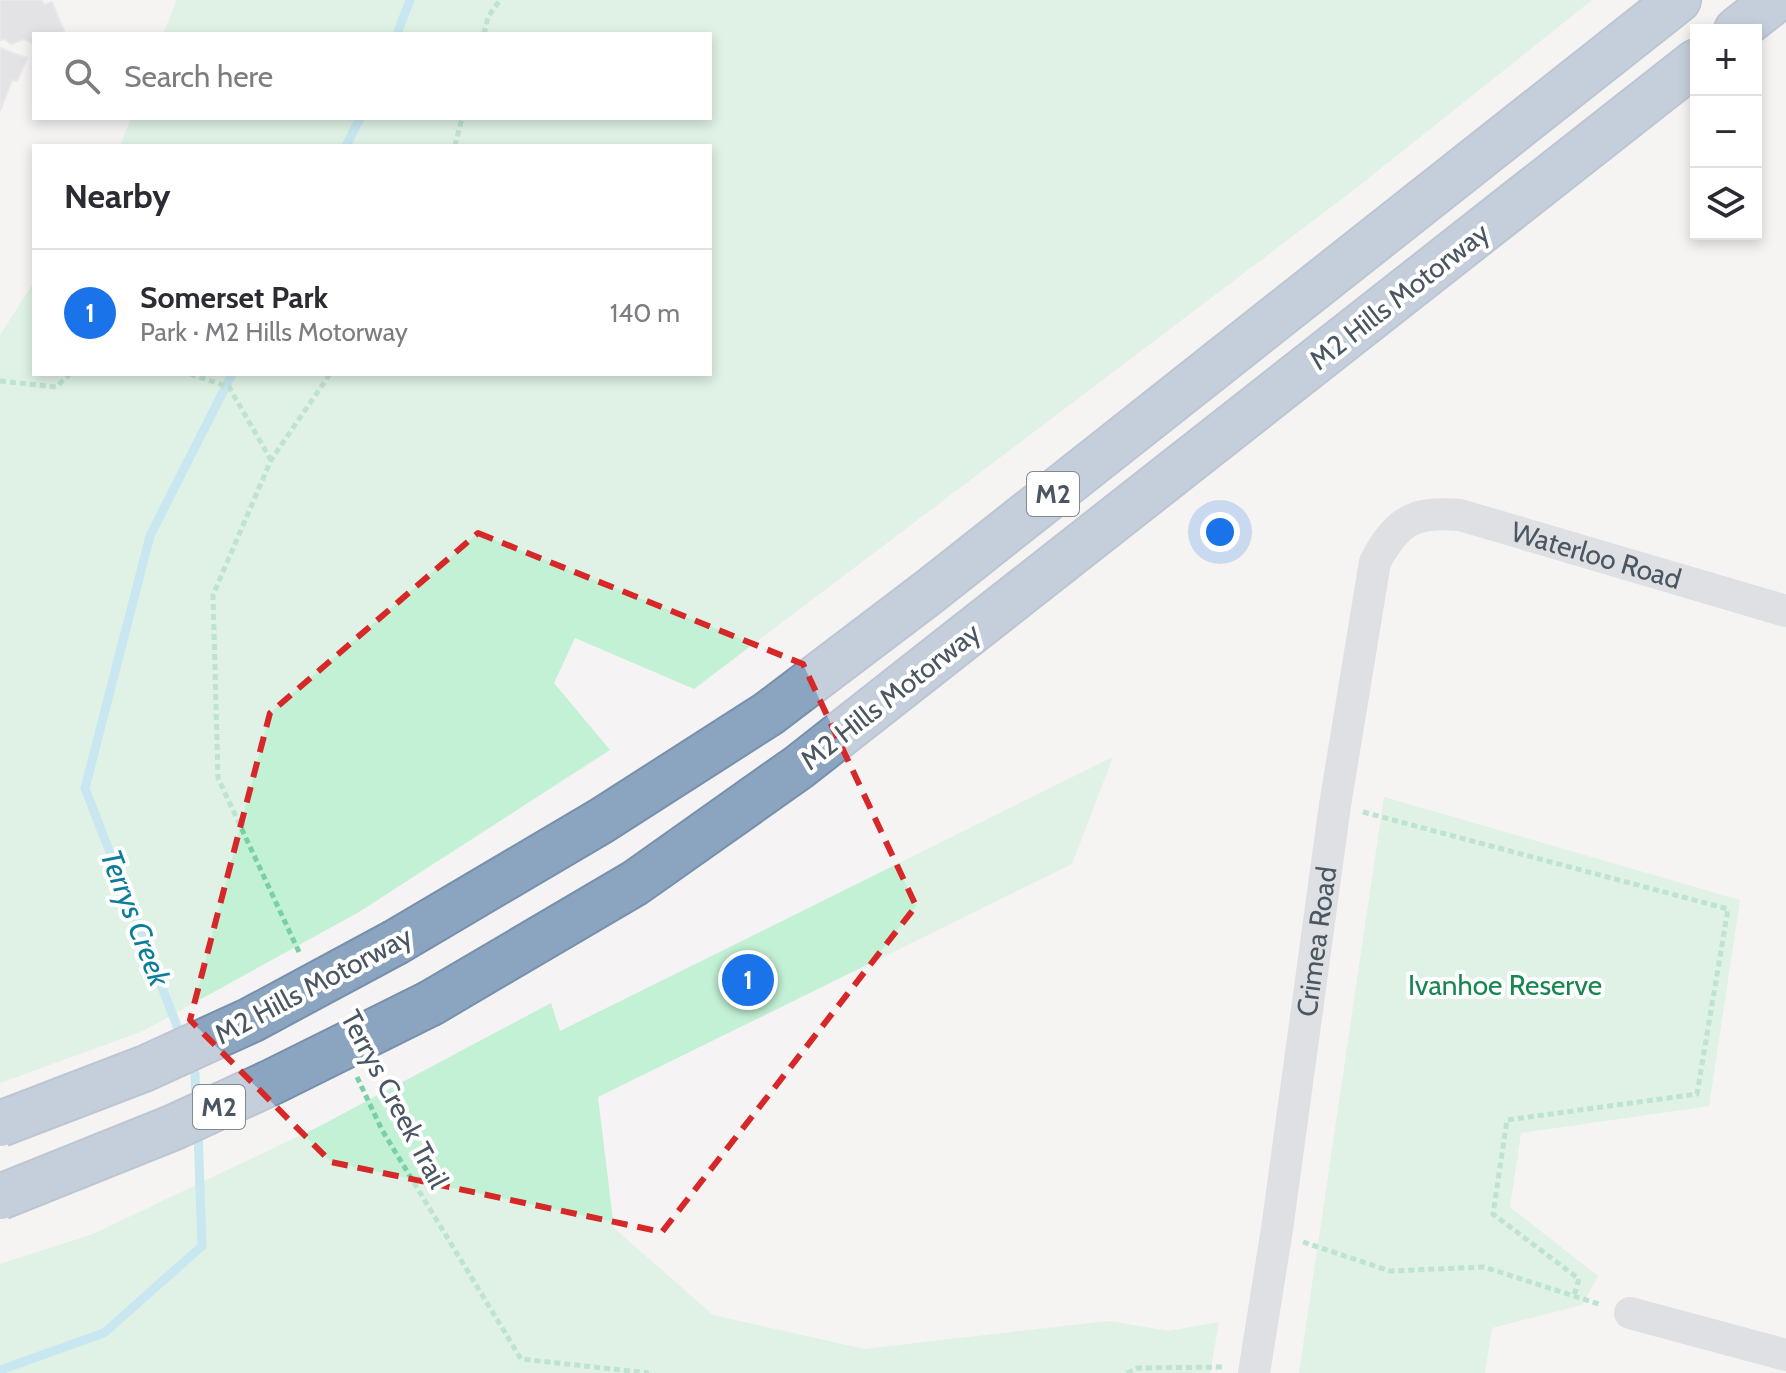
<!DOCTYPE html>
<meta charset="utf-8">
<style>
:root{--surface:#fff;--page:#f2f2f3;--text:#2b2b33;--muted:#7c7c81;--line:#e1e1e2;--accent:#1a73e8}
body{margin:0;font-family:Cabin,sans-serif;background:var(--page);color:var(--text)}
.controls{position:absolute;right:24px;top:24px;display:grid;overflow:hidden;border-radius:0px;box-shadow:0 4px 12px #0003}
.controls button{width:72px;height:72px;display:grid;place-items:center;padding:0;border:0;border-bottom:2px solid var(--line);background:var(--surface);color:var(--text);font:40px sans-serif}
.you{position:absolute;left:1220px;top:532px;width:28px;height:28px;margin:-20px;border:6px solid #fff;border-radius:50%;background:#1a73e8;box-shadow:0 0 0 12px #1a73e833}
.badge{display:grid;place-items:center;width:52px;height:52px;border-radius:50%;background:var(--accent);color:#fff;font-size:26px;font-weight:700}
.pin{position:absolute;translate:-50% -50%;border:4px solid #fff;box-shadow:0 2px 8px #0006}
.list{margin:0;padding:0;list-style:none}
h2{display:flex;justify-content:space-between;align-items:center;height:104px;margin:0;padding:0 32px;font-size:34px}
h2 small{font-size:26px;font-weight:400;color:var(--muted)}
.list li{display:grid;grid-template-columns:52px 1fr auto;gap:24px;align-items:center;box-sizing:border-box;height:128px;padding:0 32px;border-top:2px solid var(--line)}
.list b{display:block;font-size:30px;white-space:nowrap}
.list p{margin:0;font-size:26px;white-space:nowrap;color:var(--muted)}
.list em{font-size:26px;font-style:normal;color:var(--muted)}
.icon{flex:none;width:44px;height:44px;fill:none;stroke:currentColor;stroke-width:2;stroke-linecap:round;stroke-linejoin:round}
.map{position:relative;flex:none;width:1786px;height:1373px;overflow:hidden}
.search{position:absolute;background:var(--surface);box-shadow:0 4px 12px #0003;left:32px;top:32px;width:680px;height:88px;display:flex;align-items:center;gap:20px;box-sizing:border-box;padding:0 28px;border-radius:0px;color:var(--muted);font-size:30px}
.panel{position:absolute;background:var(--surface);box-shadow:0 4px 12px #0003;left:32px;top:144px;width:680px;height:232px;border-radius:0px}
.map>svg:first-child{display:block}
.green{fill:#c3f1d5}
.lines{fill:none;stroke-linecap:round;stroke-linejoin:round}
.stream{stroke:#90daee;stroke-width:9}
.building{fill:#cdcfd5;stroke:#d7d9de;stroke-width:2}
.highway-casing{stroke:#7690ad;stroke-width:48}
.path{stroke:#7ad0a6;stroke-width:5;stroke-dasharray:6 4;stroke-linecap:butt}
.street{stroke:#c1cad2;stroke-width:32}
.highway{stroke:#8ba5c1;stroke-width:44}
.highway-bridge-casing{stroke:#7690ad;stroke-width:48;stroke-linecap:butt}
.highway-bridge{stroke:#8ba5c1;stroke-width:44}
.marked{fill:none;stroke:#d62828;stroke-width:6;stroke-dasharray:16 10;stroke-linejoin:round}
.labels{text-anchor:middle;stroke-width:8;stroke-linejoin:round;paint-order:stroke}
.shield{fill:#fff;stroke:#808990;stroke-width:2}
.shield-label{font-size:26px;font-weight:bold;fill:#4a5661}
.street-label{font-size:28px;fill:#4a5661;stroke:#fff}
.park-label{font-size:28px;fill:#17864f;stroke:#fff}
.water-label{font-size:30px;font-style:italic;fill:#0c7c9b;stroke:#fff}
</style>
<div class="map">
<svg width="1786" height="1373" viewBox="0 0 1786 1373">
<rect width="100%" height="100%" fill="#f5f3f3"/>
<path class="green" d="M177 0H1592L1355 189 694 689 575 638 554 683 610 750 359 912 143 1031 0 1083V335L34 282V374H710V146H120L131 118H710V34H163Z
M1113 757 1072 864 598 1097 614 1228 713 1315 864 1349 1108 1321 1169 1331 1219 1322 1210 1373H0V1264L93 1234 318 1127 551 1003 560 1031Z
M1384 797 1740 900 1709 1106 1521 1133 1510 1207 1598 1276 1582 1305 1492 1328 1485 1373H1299Z"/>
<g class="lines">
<path class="stream" d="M397 34 410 0
M346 146 360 118
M182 1039 85 788 150 536 232 374
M190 1061 195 1074 196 1105
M0 1370 104 1333 202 1246 198 1131"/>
</g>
<path class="building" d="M0 0H42L44 5 52 2 64 31 58 34H34V44L24 39 11 44 5 39 0 40Z
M0 48 27 58 17 81 12 80 0 111Z"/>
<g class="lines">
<defs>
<path id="highway" d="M1737 30 1775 0
M396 942 601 821 768 714 929 592 1678 0
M431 1003 635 883 799 767 1696 62"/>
</defs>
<use href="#highway" class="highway-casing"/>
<path class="path" d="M484 34 488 17 500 0
M455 146 462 118
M190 374 229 387 271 460
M0 381 56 387 70 374
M1363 812 1728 909 1697 1094 1507 1120 1493 1214 1579 1279 1574 1296
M299 952 218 778 213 595 271 460 330 374
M357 1077 382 1130 521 1359 649 1373
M1303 1242 1390 1271 1484 1267 1602 1305
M1127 1373 1138 1368 1226 1367"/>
<g class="street">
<path d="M1630 1313 1786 1355"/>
<path id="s1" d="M1254 1373 1277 1229 1335 805 1375 562C1397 521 1413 511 1460 515L1786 611"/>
</g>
<use href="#highway" class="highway"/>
<defs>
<path id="highway-bridge" d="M0 1124 146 1068 251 1020 396 942
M0 1197 172 1128 272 1082 431 1003"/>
</defs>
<use href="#highway-bridge" class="highway-bridge-casing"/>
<use href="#highway-bridge" class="highway-bridge"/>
</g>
<path d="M0 0H1786V1373H0ZM478 533 803 664 916 906 662 1232 331 1162 190 1020 270 713Z" fill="#f5f3f3" fill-opacity=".55" fill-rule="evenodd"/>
<path class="marked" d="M478 533 803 664 916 906 662 1232 331 1162 190 1020 270 713Z"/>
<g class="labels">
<g class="shield">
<rect x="1027" y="472" width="52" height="44" rx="6"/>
<rect x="193" y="1085" width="52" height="44" rx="6"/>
</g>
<g class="shield-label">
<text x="1053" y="503">M2</text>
<text x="219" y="1116">M2</text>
</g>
<g class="street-label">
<text transform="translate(1399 296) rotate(-38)" y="10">M2 Hills Motorway</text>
<text dy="10" stroke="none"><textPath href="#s1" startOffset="1068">Waterloo Road</textPath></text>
<text transform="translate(890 696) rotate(-38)" y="10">M2 Hills Motorway</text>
<text dy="10" stroke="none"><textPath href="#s1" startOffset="436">Crimea Road</textPath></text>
<text transform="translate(313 985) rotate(-28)" y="10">M2 Hills Motorway</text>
<text transform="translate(395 1099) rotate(62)" y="10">Terrys Creek Trail</text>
</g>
<g class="park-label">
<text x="1505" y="995">Ivanhoe Reserve</text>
</g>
<g class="water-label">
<text transform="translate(135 918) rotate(69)" y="10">Terrys Creek</text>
</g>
</g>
</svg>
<div class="controls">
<button>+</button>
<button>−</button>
<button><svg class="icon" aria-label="layers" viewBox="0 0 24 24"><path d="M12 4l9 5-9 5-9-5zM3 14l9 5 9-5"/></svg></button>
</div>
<div class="you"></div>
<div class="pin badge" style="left:748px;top:980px">1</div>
<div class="search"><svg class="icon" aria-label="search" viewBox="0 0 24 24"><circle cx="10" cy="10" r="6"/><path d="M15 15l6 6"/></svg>Search here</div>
<section class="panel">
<h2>Nearby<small></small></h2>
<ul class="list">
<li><span class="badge">1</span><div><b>Somerset Park</b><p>Park · M2 Hills Motorway</p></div><em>140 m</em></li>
</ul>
</section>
</div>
